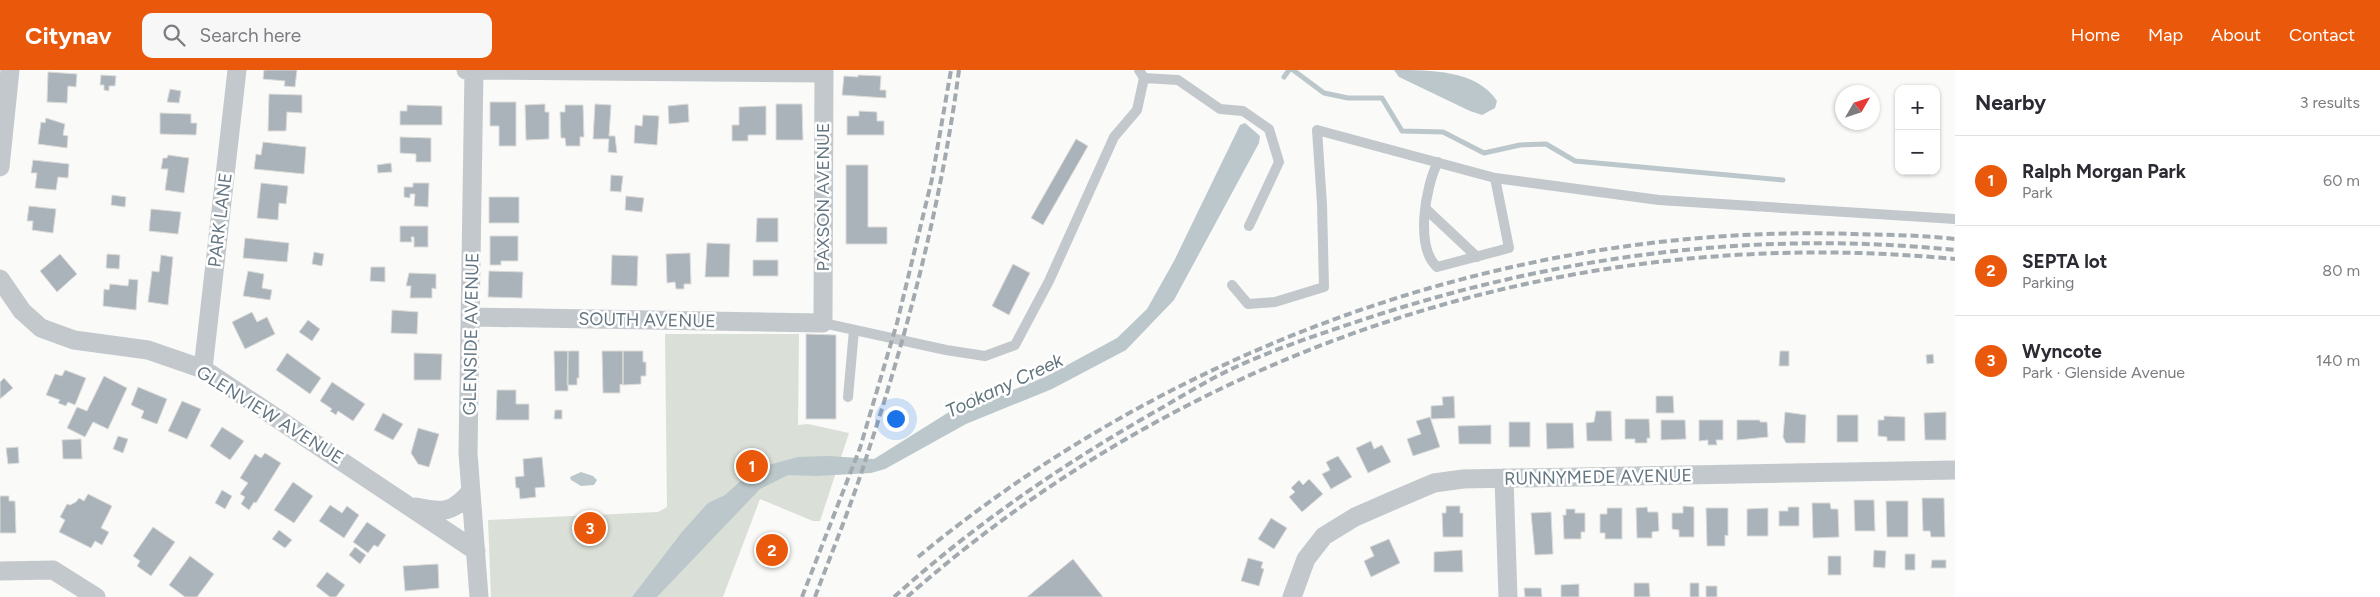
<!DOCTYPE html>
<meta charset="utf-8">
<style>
:root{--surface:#fff;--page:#f7f7f7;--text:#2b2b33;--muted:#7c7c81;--line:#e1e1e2;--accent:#ea580c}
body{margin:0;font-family:Figtree,sans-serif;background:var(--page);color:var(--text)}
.controls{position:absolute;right:15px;top:15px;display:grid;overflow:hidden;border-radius:10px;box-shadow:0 1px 4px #0004}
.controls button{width:45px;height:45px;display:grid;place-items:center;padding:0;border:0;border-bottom:1px solid var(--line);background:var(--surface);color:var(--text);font:25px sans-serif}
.compass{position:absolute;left:1835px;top:15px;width:45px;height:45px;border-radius:50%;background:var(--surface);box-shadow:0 1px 4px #0004;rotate:51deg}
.you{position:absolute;left:895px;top:348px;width:18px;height:18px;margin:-12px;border:4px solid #fff;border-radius:50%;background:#1a73e8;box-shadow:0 0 0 8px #1a73e833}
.badge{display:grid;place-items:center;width:32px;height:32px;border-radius:50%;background:var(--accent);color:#fff;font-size:16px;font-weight:700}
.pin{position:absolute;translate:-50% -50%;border:2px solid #fff;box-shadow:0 1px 5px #0006}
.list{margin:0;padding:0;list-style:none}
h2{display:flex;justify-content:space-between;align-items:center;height:65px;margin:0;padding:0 20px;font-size:21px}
h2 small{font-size:16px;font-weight:400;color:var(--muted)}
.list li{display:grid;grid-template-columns:32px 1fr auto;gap:15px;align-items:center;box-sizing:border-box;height:90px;padding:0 20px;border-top:1px solid var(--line)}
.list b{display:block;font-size:19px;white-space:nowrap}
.list p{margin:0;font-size:16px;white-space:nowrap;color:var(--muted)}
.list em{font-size:16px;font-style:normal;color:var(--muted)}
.icon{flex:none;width:28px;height:28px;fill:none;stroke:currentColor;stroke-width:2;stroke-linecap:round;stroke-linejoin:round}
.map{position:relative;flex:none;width:1955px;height:527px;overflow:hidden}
header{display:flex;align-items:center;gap:30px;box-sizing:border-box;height:70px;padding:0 25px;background:var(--accent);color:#fff}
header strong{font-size:24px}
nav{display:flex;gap:28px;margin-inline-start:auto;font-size:18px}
.search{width:350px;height:45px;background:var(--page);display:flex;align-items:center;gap:12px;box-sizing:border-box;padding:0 18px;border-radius:10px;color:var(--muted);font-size:19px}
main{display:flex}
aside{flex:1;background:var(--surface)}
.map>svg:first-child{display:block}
.green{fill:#dadfd7}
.water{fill:#bbc7cb}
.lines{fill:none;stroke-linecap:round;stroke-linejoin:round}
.stream{stroke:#bbc7cb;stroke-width:5}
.building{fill:#aab3b9;stroke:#dcdcda}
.service{stroke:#c3c8cc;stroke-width:10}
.minor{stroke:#c3c8cc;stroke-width:19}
.rail{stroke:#a2aab0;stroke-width:4;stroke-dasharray:8 4;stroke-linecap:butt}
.labels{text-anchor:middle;stroke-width:5;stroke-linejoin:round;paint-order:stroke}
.street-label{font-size:18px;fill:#657683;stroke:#fff}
.water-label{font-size:19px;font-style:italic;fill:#60757c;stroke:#fff}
</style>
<header>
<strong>Citynav</strong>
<div class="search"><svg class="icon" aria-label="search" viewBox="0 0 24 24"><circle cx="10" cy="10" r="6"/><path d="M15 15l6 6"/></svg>Search here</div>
<nav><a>Home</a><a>Map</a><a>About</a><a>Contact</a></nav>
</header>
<main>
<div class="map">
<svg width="1955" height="527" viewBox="0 0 1955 527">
<rect width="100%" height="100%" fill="#fafaf8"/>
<path class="green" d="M665 264H799L798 355 808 354 849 363 820 451H813L760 429 723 527H491L488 450 658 442 667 437Z"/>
<path class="water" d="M1394 0C1431 0 1477 0 1497 31L1495 38 1482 45 1470 41 1399 7Z
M1245 53 1260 66 1259 73 1174 230 1126 280 1052 319 966 354 885 399 871 403 816 406 788 405 760 419 657 527H632L682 462 708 433 725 425 754 399 798 387 828 386 874 389 957 337 971 324 994 328 1047 306 1117 268 1147 239 1174 191 1240 55Z
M581 402 593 406 597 410 594 415 581 416 571 410 570 407Z"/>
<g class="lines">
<path class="stream" d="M1293 0 1324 23 1348 28H1382L1402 61 1443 62 1484 83 1520 75 1546 74 1575 91 1783 110
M1284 7 1289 0"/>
</g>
<path class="building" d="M264 0H297L295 17 284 16 285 11 263 9Z
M48 2 77 4 76 17 68 16 67 33 47 32Z
M101 5 116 6 115 16H109V21L104 20V15H100Z
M858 5 881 6 880 20H886V28L842 25 844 6 858 7Z
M170 19 181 21 179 33 167 32Z
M269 24 302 25V43L287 42 286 61H268Z
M490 32H516V76H499V56H490Z
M545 34V42H549V69L526 70 525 35Z
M595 34 611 35 609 66H615L617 83 608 82 609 69H593Z
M688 34 689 52 669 54 668 36Z
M776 34H802L803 70H776Z
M407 35 442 36V55H400V41H407Z
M565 35H583L584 67H580V76H566L565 68H561L560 42H565Z
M766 36V65H748V71H732V55H739V37Z
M859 41 877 42V51H884V65H847V46H859Z
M160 43 191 44V53H197L196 65 160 64Z
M643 45 659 46 657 75 634 73 635 55 642 56Z
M46 48 65 54 63 65 68 66 67 78 38 74 41 52 45 53Z
M400 67 431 68V92H416V84L400 83Z
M1076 69 1088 76 1043 155 1031 148Z
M263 72 306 77 304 104 254 99 256 84 261 85Z
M168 85 189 88 184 123 165 120 168 99H161L163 88H167Z
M33 90 69 94 68 108 58 107 56 120 35 118 37 103H31Z
M391 93 392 102 378 103 377 95Z
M846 95H868V157H887V174H846Z
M611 105 623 106 621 122 610 121Z
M261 113 288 116 286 134 279 133 278 150 257 148Z
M413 113H429L428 137 414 136 415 124H410V128L404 127V117H413Z
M112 125 126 127 125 137 111 135Z
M626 126 644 128 642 142 625 140Z
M489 127H519V153H489Z
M29 136 56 139 53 163 32 160 33 151H27Z
M151 139 181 142 178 164 149 161Z
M757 148H778V172H756Z
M400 156H428V177H414V167H411L412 172H400Z
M490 166H518V191H501V195H490Z
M245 168 289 173 287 192 243 188Z
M707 173 730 174 729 207H705Z
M314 182 324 184 322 196 312 194Z
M690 183 691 214H684V219H676L675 212 667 213 666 184Z
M60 184 77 204 57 222 40 201Z
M107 184 120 185 119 199 106 198Z
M161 185 173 187 168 235 148 232 152 201 159 202Z
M612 185 638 186 637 216 611 215Z
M753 190H778V206H753Z
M1013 194 1030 203 1009 245 992 236Z
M371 197H385V212L370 211Z
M248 201 264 204 262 218 272 220 270 230 243 226Z
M489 201 523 202 522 228 488 227Z
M409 203 436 204V219L432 218V228H410L411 216H406Z
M129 209 138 210 136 240 103 236 104 219 109 220 110 214 128 216Z
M392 240 418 242 417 264 391 263Z
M252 242 257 252 267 247 275 264 245 279 232 252Z
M308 250 320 259 312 271 299 262Z
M806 264 836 265V349H806Z
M554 281H568V321H555Z
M568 281H579V308H577V315H567Z
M602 281H623V315L620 314V323H603Z
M623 281H643V292H646V306H641V314L623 315Z
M1780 281H1789V296H1779Z
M287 283 321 308 310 324 276 300Z
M414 283 442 284 441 310H414Z
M1933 284 1934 293 1927 294 1926 285Z
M65 300 86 308 75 335 68 332 66 336 58 333 60 330 46 325 55 304 62 306Z
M104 306 127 318 108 359 93 352 85 367 67 358 77 337 87 341Z
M4 308 13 318 0 329V312Z
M332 312 365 334 353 351 338 341 336 345 330 341 332 339 320 331Z
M138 317 167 329 157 354 141 348 144 341 131 335Z
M497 320H516V334H529V350H496Z
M1454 326 1455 348 1431 349V336L1443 335 1442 327Z
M1656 326H1673L1674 343H1656Z
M182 331 201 339 187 369 168 361Z
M555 340H562V349H554Z
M1596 341H1611L1612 371H1587L1586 353 1594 352Z
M1785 342 1806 345 1805 373H1786L1783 367Z
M1946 342V370H1925L1924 343Z
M383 343 403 354 393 370 374 360Z
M1837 345H1858V372H1837Z
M1884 346 1905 347V371H1887V367L1878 366V350H1884Z
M1430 347 1440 377 1413 386 1407 369 1421 364 1416 351Z
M1625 349H1649L1650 368H1647V373H1635V369H1625Z
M1661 350H1685L1686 369 1661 370Z
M1699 350H1723V370H1716L1717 375H1708V370L1699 371Z
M1737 350H1760V352H1767L1768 367 1737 370Z
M1509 352H1530V377H1509Z
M1546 353H1573L1574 378 1547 379Z
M1491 355V374H1459L1458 356Z
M222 357 244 371 230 390 210 376Z
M418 358 439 364 429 397 418 394 411 383Z
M118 366 128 369 123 383 113 379Z
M81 369 82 389H63L62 370Z
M1371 371 1374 379 1382 375 1391 392 1368 403 1356 378Z
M18 377 19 393 8 394 6 378Z
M265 383 281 393 256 433 254 432 249 440 241 434 245 427 240 424 248 413 240 408 255 384 261 388Z
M1338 386 1352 407 1331 419 1322 404 1330 400 1326 392Z
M542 387 545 417 535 418 536 427 520 429 519 418H516L515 407 524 406 523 389Z
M1309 409 1323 424 1302 442 1289 427 1295 422 1291 418 1299 410 1303 415Z
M293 412 313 426 294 453 274 440Z
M222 420 232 426 225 439 215 433Z
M88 424 112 436 101 458 109 462 102 475 95 471 91 478 59 462 65 450 60 447 67 434 70 435 76 432 79 428 84 431Z
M0 426H9V431H15L16 463H0Z
M1922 428H1944L1945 467H1931L1930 461H1923Z
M1854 430H1874L1875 461H1855Z
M1886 431H1908V467H1887Z
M1812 433H1830L1831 439H1838L1839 467 1813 468Z
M330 435 342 443 347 436 359 445 344 468 319 451Z
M1446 436H1460V443H1463V467H1443L1442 443H1446Z
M1683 436 1694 437V467H1679V460L1672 459V443H1683Z
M1647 437 1648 442H1658L1659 461 1652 462V468H1637L1636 438Z
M1788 437H1799V456H1779V441H1788Z
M1607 438H1622V469H1605V463H1600V444H1607Z
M1706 438H1728V466L1725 465V476H1707Z
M1768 438V466H1747V439Z
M1566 439H1575V443H1585V462H1581V469H1564L1563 445H1566Z
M1551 442 1553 484 1535 485 1531 443Z
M1271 448 1287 458 1274 479 1258 469Z
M367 452 386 465 378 477 374 475 368 483 353 472Z
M153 457 175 472 151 506 137 496 140 491 133 486Z
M279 460 292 470 285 478 272 469Z
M1389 469 1400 493 1371 507 1364 491 1374 486 1370 477Z
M355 477 366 485 360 494 349 485Z
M1462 480 1463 502H1434V482Z
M1874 480 1886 481 1885 498 1873 497Z
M1905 484H1915V500H1905Z
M190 486 214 504 197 527H185L169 515Z
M1828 486H1841V505H1828Z
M1248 488 1263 492 1261 498 1264 499 1259 516 1241 511Z
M1073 489 1103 527H1027Z
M1932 490H1946V498H1931Z
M438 494 439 518 405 521 403 496Z
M327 502 345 515 336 527H330L316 516Z
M1634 513H1649L1650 527H1634Z
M1690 513H1699V527H1690Z
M1579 514V527H1561V515Z
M1706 516H1717V527H1706Z
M1524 518H1541L1542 527H1525Z"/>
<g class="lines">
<path class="service" d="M1144 8 1178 10 1220 39 1243 41 1269 59 1279 92 1249 156
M1438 92C1425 117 1415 177 1437 197L1509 178 1495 108
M1427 140 1477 187
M1232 215 1248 234 1275 232 1324 217 1322 134 1317 60 1495 108 1659 130 1955 149
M823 253 946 280 985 286 1015 275 1049 211 1114 67 1137 40 1144 8 1139 0
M848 327 854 260"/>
<path class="minor" d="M466 0 824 3
M474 0 468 383 479 527
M0 97 10 0
M0 209 22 241 41 258 74 270 148 280 203 299 476 481
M472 247 823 253 824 0
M203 299 237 0
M1504 408 1508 527
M416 437C443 443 453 443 471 421
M0 501 53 500 96 527
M1292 527 1306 489 1324 466 1355 447 1394 430 1434 413 1463 409 1955 400"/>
<path class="rail" d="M918 487C1177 273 1518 153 1854 164 1888 165 1922 165 1955 169
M802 527 860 378 897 253 932 109 951 0
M815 527C833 479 853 431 868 382 909 258 942 129 959 0
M894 527C975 454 1063 394 1158 340 1184 325 1211 308 1238 296 1282 276 1329 261 1374 246 1564 185 1756 160 1955 180
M907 527C1195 273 1573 152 1955 189"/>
</g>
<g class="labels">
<g class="street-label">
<text transform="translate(823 127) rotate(-90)" y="6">PAXSON AVENUE</text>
<text transform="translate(220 150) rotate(-83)" y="6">PARK LANE</text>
<text transform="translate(647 250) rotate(1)" y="6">SOUTH AVENUE</text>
<text transform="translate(471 264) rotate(-89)" y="6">GLENSIDE AVENUE</text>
<text transform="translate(270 345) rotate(32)" y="6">GLENVIEW AVENUE</text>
<text transform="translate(1598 407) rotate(-1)" y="6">RUNNYMEDE AVENUE</text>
</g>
<g class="water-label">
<text transform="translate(1004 315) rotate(-25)" y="7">Tookany Creek</text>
</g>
</g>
</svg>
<div class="controls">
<button>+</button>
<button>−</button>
</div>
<svg class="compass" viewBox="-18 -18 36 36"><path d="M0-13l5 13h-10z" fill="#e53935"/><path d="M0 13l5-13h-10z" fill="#7c7c81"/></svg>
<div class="you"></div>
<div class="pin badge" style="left:752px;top:396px">1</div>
<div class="pin badge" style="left:772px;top:480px">2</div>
<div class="pin badge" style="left:590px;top:458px">3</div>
</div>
<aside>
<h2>Nearby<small>3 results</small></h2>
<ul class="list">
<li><span class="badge">1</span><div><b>Ralph Morgan Park</b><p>Park</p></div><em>60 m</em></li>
<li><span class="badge">2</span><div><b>SEPTA lot</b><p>Parking</p></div><em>80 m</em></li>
<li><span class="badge">3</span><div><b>Wyncote</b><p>Park · Glenside Avenue</p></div><em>140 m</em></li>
</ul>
</aside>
</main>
